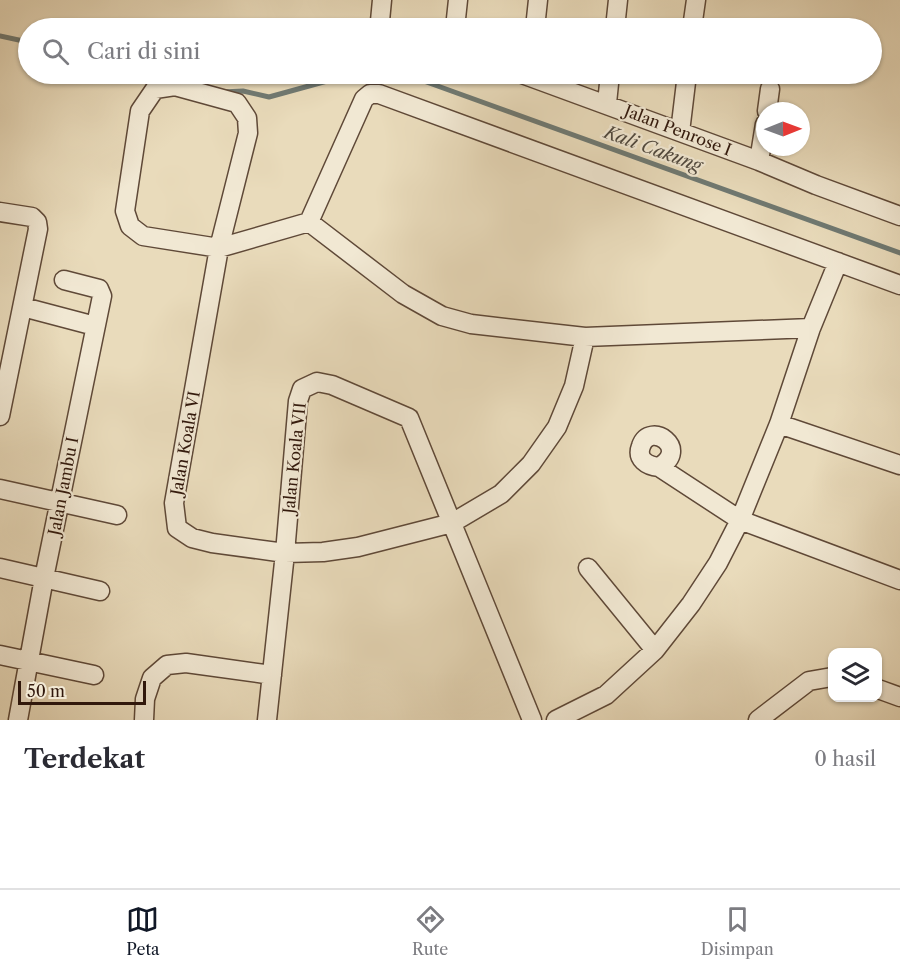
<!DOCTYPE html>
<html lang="id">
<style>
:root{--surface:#fff;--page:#f2f2f3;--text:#2b2b33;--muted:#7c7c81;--line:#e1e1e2;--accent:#111827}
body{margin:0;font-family:"Libre Caslon Text",serif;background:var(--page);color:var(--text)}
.controls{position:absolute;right:18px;bottom:18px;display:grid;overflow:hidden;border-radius:12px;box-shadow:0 2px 4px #0004}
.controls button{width:54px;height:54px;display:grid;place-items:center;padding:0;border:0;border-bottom:2px solid var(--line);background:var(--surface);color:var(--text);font:30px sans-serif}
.compass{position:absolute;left:756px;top:102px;width:54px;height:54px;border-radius:50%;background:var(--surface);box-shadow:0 2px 4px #0004;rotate:89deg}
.scale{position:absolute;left:18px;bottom:15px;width:128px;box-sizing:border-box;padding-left:6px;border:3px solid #31180c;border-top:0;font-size:16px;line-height:21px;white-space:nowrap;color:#31180c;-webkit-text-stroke:4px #f1e8d3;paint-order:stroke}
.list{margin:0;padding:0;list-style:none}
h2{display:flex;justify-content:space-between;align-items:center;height:78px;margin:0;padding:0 24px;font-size:26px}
h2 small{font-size:20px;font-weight:400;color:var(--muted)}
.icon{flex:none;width:33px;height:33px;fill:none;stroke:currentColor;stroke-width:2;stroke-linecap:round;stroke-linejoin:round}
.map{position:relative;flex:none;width:900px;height:720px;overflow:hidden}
.search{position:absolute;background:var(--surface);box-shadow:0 2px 4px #0004;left:18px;right:18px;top:18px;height:66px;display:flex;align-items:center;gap:15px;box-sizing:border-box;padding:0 21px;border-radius:33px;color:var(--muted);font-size:22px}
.sheet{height:168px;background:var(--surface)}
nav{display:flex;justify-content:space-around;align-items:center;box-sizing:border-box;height:84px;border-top:2px solid var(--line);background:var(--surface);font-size:16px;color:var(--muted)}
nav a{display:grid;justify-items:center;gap:3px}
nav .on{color:var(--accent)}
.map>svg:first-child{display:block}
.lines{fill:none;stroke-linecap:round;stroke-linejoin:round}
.stream{stroke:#6f7972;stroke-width:5}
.street-casing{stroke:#5f4938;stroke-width:21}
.street{stroke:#f1e8d3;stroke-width:18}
.labels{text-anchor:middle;stroke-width:4.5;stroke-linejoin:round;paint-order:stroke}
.street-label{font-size:16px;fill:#31180c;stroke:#f1e8d3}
.water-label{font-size:18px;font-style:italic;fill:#50493f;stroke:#f1e8d3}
</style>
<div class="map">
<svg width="900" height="720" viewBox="0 0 900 720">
<rect width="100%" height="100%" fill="#e9dbbb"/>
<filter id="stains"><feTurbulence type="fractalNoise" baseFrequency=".00333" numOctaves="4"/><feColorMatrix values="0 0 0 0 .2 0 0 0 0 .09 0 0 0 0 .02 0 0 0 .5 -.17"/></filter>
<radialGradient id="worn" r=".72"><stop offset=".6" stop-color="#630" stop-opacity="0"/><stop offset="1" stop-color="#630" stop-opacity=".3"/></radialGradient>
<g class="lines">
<path class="stream" d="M0 36 28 42
M160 74 175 80
M396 74 421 80 900 253
M222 92 243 91 269 97 338 78 346 74"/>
<defs>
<path id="street" d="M382 0 380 21 383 26 388 28
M455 28 458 0
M535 28 538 0
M615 28 618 0
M692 28 696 0
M522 74 759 161 816 185 900 216
M607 103 610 74
M767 111 770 89
M680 132 687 74
M759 161 765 124
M0 212 32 217 37 222 38 229 0 416
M309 222 403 294 442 316 471 324 585 337 811 328
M23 307 95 326
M585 337 574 386 557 427 531 464 501 494 452 523 358 547 323 552 285 553 212 543 192 538 177 528 174 503 219 248 248 133 247 118 237 103 175 86 155 89 140 111 125 211 130 226 143 236 219 248 309 222 364 99 370 94H379L900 285
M779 424 900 465
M659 467C691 449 650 420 641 446 636 459 647 466 659 467L740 520 900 580
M0 489 117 515
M0 568 100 591
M588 568 655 650
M0 655 94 675
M878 689 900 697
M18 720 44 578 102 296 99 289 64 280
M144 720 145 699 152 678 167 665 186 663 272 675
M267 720 285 553 298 401 302 389 317 382 332 385 409 418 532 720
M556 720 606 695 655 650 691 604 718 563 740 520 779 424 811 328 838 262
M758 720 809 681 832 677"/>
</defs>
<use href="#street" class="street-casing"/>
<use href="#street" class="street"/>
</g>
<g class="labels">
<g class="street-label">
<text transform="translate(678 130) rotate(21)" y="6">Jalan Penrose I</text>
<text transform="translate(185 443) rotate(-80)" y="6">Jalan Koala VI</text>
<text transform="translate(294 458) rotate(-84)" y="6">Jalan Koala VII</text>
<text transform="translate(63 486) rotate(-79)" y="6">Jalan Jambu I</text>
</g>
<g class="water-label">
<text transform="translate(653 149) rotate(20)" y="6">Kali Cakung</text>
</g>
</g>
<rect width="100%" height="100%" filter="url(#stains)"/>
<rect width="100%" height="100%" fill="url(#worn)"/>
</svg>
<div class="controls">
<button><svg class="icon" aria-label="layers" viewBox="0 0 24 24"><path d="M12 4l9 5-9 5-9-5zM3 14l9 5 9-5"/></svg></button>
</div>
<svg class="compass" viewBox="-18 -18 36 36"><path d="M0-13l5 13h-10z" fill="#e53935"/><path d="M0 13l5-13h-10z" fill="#7c7c81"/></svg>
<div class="scale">50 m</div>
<div class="search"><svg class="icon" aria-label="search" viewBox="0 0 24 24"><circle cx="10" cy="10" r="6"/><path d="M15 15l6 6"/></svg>Cari di sini</div>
</div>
<section class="sheet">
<h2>Terdekat<small>0 hasil</small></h2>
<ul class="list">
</ul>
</section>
<nav>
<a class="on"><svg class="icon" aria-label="map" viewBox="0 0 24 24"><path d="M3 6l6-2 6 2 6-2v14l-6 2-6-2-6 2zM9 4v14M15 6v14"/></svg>Peta</a>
<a><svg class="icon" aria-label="directions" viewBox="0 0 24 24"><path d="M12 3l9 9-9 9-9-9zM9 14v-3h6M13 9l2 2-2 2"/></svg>Rute</a>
<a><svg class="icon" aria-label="saved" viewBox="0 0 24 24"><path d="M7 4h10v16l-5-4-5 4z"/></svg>Disimpan</a>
</nav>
